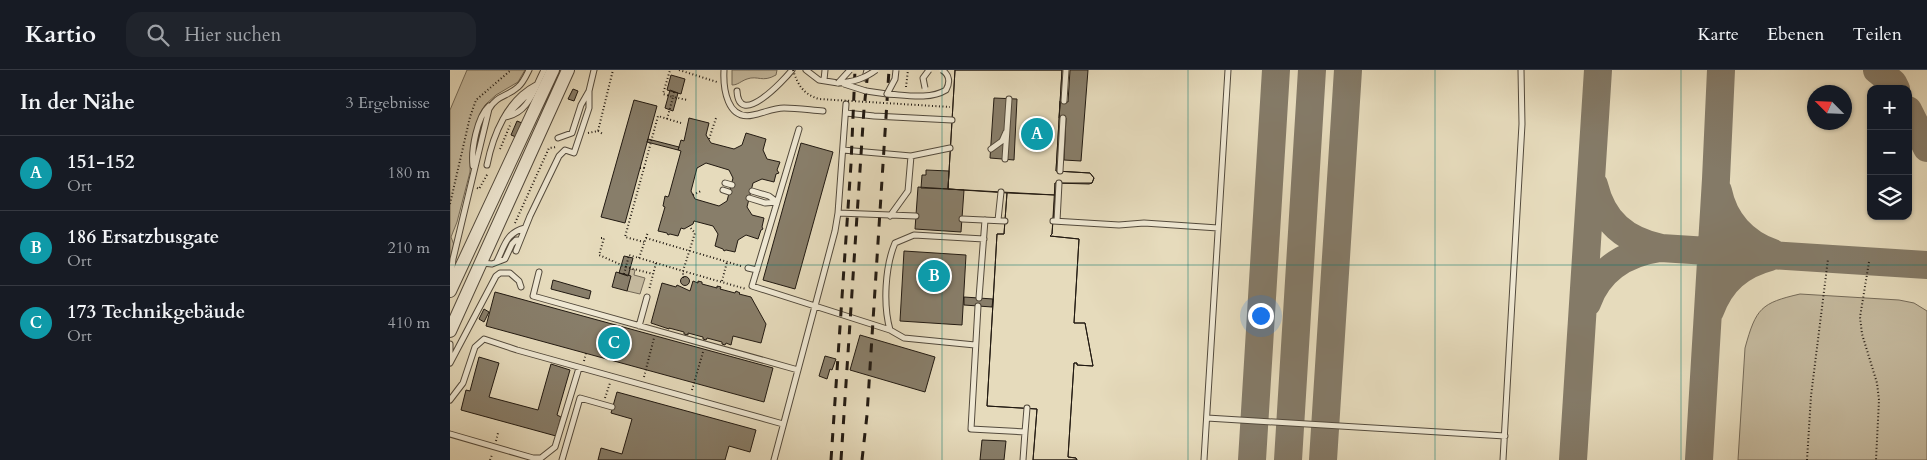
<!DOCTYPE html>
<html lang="de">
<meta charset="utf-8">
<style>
:root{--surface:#171b24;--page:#20242c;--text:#f1f3f6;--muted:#9ea1a6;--line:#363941;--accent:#8c9099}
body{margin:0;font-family:Cardo,serif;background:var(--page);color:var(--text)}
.controls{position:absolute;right:15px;top:15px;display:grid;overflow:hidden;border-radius:10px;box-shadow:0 1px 4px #0004}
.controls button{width:45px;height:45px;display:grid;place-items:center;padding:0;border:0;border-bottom:1px solid var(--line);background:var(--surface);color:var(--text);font:25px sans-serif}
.compass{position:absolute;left:1357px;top:15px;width:45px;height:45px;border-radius:50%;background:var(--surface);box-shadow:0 1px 4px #0004;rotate:294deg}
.you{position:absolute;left:810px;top:245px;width:18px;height:18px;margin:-12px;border:4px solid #fff;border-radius:50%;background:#1a73e8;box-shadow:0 0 0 8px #1a73e833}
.badge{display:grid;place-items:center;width:32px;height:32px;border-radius:50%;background:var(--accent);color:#fff;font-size:16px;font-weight:700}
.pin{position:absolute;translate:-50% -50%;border:2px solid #fff;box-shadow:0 1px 5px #0006}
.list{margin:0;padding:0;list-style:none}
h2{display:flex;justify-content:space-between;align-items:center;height:65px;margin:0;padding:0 20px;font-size:21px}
h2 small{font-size:16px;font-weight:400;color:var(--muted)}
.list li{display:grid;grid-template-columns:32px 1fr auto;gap:15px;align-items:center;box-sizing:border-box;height:75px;padding:0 20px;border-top:1px solid var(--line)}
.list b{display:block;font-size:19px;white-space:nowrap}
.list p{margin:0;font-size:16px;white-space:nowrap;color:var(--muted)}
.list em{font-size:16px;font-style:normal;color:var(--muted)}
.icon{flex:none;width:28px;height:28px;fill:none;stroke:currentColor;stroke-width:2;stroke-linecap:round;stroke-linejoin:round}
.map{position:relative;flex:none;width:1477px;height:390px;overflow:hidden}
header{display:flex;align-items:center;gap:30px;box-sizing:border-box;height:70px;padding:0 25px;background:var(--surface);border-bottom:1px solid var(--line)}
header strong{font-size:24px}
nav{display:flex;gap:28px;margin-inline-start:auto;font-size:18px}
.search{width:350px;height:45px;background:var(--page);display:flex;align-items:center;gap:12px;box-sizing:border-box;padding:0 18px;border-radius:15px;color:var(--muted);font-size:19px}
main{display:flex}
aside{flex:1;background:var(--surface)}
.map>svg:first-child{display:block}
.green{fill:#c5ba9f;stroke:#746a58}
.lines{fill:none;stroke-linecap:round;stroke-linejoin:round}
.taxiway{stroke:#847a67;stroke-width:28}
.building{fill:#887e6a;stroke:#221a12;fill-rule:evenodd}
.service-casing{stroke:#534a3c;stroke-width:7}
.tertiary-casing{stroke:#534a3c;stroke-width:14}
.path{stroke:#221a12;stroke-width:2;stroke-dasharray:1 2.5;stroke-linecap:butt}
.service{stroke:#efe8d3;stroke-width:5}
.tertiary{stroke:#efe8d3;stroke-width:12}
.rail{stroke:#221a12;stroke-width:3;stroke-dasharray:9 9;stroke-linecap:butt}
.service-bridge-casing{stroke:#534a3c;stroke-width:7;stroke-linecap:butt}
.path-bridge{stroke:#221a12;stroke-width:2;stroke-dasharray:1 2.5;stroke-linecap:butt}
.service-bridge{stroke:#efe8d3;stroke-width:5}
.grid{fill:none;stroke:#0f766e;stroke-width:1;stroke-opacity:0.55}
</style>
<header>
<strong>Kartio</strong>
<div class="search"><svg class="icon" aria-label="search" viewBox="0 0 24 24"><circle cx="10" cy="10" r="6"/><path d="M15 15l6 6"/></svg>Hier suchen</div>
<nav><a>Karte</a><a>Ebenen</a><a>Teilen</a></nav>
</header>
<main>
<aside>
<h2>In der Nähe<small>3 Ergebnisse</small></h2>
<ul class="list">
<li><span class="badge" style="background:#0f9aa8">A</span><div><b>151-152</b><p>Ort</p></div><em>180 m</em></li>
<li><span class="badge" style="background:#0f9aa8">B</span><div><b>186 Ersatzbusgate</b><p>Ort</p></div><em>210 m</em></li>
<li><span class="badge" style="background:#0f9aa8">C</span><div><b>173 Technikgebäude</b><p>Ort</p></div><em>410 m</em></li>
</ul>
</aside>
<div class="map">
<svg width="1477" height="390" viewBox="0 0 1477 390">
<rect width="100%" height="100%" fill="#e6dbbc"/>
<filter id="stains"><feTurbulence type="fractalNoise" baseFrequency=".004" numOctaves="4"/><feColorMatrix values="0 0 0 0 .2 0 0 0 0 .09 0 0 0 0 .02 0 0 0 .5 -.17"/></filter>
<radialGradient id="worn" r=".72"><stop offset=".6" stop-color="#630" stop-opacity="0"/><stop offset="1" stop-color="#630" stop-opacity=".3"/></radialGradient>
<path class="green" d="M17 0H75L68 12 46 25 35 35 30 44 21 78 20 102 7 152 1 167 4 175 0 188V40Z
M282 0H327L326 5C312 13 308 5 297 9 291 11 288 15 282 15Z
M180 199 185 200 184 205 195 208 190 224 177 221Z
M1350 224 1449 230 1464 233 1477 241V390H1288L1295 278C1306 238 1311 233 1350 224Z"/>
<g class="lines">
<path class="taxiway" d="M1427 0 1443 13 1446 19
M1458 40 1477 78
M1144 115C1153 152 1175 170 1211 178L1477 195
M1268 121C1274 151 1294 173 1323 183
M1137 233C1149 199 1176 183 1210 178
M1260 241C1271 211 1290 195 1320 187
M802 390 826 0
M838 390 862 0
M873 390 898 0
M1123 390 1148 0
M1249 390 1266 109 1271 0"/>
</g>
<path class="building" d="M505 0H612L606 101 640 103 644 108 642 113H605V125L498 119ZM544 28 567 29 564 90 540 88Z
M505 0H612L606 101 640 103 644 108 642 113 639 114 605 113 602 164 600 166 629 169 624 253H635L643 296 627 295V293H624L618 387 626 388 627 390H583L587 339 537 336 547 164H554L557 123 498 119Z
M620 0H638L631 91 614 90 616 48H609L610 31 618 32Z
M221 5 235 9 231 24 217 20Z
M123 19 128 21 124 31 118 29Z
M220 20 228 23 223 41 215 38Z
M184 30 207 36 175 153 151 147Z
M239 48 259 53 256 65 261 73 284 79 292 75 296 63 316 69 313 80 317 89 330 92 327 100 329 103 326 104 324 112 312 109 303 113 297 137 302 145 314 148 312 157 313 159 311 160 308 169 296 165 288 170 285 182 276 180 274 181 273 179 265 176 268 164 263 156 244 151 243 154 234 159 231 158 228 166 220 164 218 165 217 163 208 161 215 137 213 136 215 126 218 127 219 125 231 81 228 80 231 70 234 71ZM256 93 279 100 283 108 277 131 269 136 245 129 241 121 247 98Z
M67 51 72 53 66 67 61 65Z
M198 69 229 77 228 80 197 72Z
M351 73 383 82 345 219 313 210Z
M476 100 499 101 498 119 471 118 472 105H476Z
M468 117 514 120 511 162 465 159Z
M557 123 605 125 602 164 600 166 629 169 624 253H635L643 296 627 295V293H624L618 387 626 388 627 390H583L587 339 537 336 547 164H554Z
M454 181 516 185 512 255 450 251Z
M174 186 183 188 178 206 169 203Z
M166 202 181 206 177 221 162 217Z
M230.5 211a4.5 4.5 0 1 1 9 0a4.5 4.5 0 1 1-9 0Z
M103 210 141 221 139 229 101 219Z
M243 211 248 213V211L252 212V214L267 218V216L271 217 270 219 285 223 286 221 290 223 289 224 301 227 316 254 311 273 283 266 281 275 276 273 275 275 272 274V272L257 268 256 270 253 269V267L238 263V265L234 264V262L219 258V259L201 253 212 213 226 217 227 215 240 221Z
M45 222 323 298 314 332 36 256Z
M514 227 543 229 542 237 514 235Z
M34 239 39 242 34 252 29 249Z
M410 265 485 287 475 322 400 300Z
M375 286 386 289 382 300 380 299 377 309 369 306Z
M29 287 49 293 39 327 88 340 101 294 120 300 107 345 111 347 106 366 11 340 16 320 20 321Z
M167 322 306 360 300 382 279 376 275 390H148L151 378 172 384 182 349 161 343Z
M532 370 556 371 554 390H530Z"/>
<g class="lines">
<defs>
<path id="service" d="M274 0C273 18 277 51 303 45 314 43 323 38 334 38 347 38 360 40 373 41
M356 0 369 10 388 13
M415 8 417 0
M374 10 375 0
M287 21C289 59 334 10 342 0
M416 21 437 24
M614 31 616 0
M59 43 83 19
M396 43 424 46 502 50
M55 47C79 43 84 19 94 0
M349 59 302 216 440 260
M108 68 122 63 131 35 139 21 144 0
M541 79 552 71 556 62
M393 80 461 86 500 78
M555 89 559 29
M37 95C43 65 57 30 86 15
M23 96C21 80 27 47 39 36
M610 101 613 48
M275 113 282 115
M273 120 279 122
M302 121 319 126 327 132
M299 128 315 133 327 132
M388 143 466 146
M440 146 458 121 461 86
M512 149 555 151
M548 150 551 122
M603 151 669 155 694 153 768 158
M607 151 609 113
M66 181 80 146 109 86 115 80 124 83 139 38V21
M47 191C55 175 56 163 75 158
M32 193 42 194 55 189 62 174 66 170H70
M298 198 307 200
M89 202 83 226 348 300
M1 209 3 189 39 39C47 25 57 27 68 17 73 13 76 6 79 0
M529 228 535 150
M528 236 521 359 575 362 577 338
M189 256 197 227
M0 274V290
M525 275 454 268 440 260C433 235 435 197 445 173L464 165 534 169
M0 293 46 206 50 203H60L69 211 71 217
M0 330 13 313 25 277 34 269 67 280 333 354
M757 348 1055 366
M0 364 83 388H91L105 377 129 298
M112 390 130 328 162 337
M324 390 385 161 388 143 396 34
M573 390 575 362
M754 390 778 0
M1053 390 1072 54 1071 0"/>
<path id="tertiary" d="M0 221 103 0
M0 261 118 0"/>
</defs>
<use href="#service" class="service-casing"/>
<use href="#tertiary" class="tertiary-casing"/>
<path class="path" d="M229 0 267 12
M456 17 458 0
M224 22 223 27 237 30
M217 49 223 27 213 24 220 0
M148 61 153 64
M138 63 148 61 163 0
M259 69 266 48
M50 79 61 53
M190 98H194L175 167 194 172
M194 98 208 46 231 53
M27 118 29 119 38 103
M243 125 251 121
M0 134 20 47 26 30 61 0
M65 153 99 78 107 77
M151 168H154L149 185 176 197 179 185 206 193 199 220
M196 168 291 196
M189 188 198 162
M1419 192 1410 247 1412 264 1427 313 1429 330 1426 390
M206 193 233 201 245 163 239 156
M174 204 176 197 203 204
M233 208V201L296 219
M272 211 277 192
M134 291 136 283
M194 307 204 268
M242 320 253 282
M155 328 160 313
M46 371 48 363
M40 390 42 385
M1357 390 1361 326 1378 189"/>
<use href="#service" class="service"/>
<use href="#tertiary" class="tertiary"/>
<path class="rail" d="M381 390 401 94 405 0
M391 390 414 39 418 0
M412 390 417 345 439 0"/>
<defs>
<path id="service-bridge" d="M446 0 445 9 437 24C455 25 480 30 496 20 500 13 500 5 492 0
M388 13C403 12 414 9 426 0
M388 13 400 0
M394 14 416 21
M475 18 473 8 479 0"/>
</defs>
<use href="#service-bridge" class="service-bridge-casing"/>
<path class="path-bridge" d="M343 0C348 15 353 24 369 29L500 37"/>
<use href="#service-bridge" class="service-bridge"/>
</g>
<path class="grid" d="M246 0V390M492 0V390M738 0V390M985 0V390M1231 0V390M0 195H1477"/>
<rect width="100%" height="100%" filter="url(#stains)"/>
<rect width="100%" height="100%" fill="url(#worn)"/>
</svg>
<div class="controls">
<button>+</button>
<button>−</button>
<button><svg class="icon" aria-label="layers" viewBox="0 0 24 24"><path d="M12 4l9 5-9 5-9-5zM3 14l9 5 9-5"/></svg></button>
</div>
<svg class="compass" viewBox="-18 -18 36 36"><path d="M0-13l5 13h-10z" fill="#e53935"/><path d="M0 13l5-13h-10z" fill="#9ea1a6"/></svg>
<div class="you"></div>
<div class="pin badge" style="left:587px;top:64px;background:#0f9aa8">A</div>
<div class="pin badge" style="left:484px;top:206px;background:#0f9aa8">B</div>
<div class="pin badge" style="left:164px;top:273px;background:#0f9aa8">C</div>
</div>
</main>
